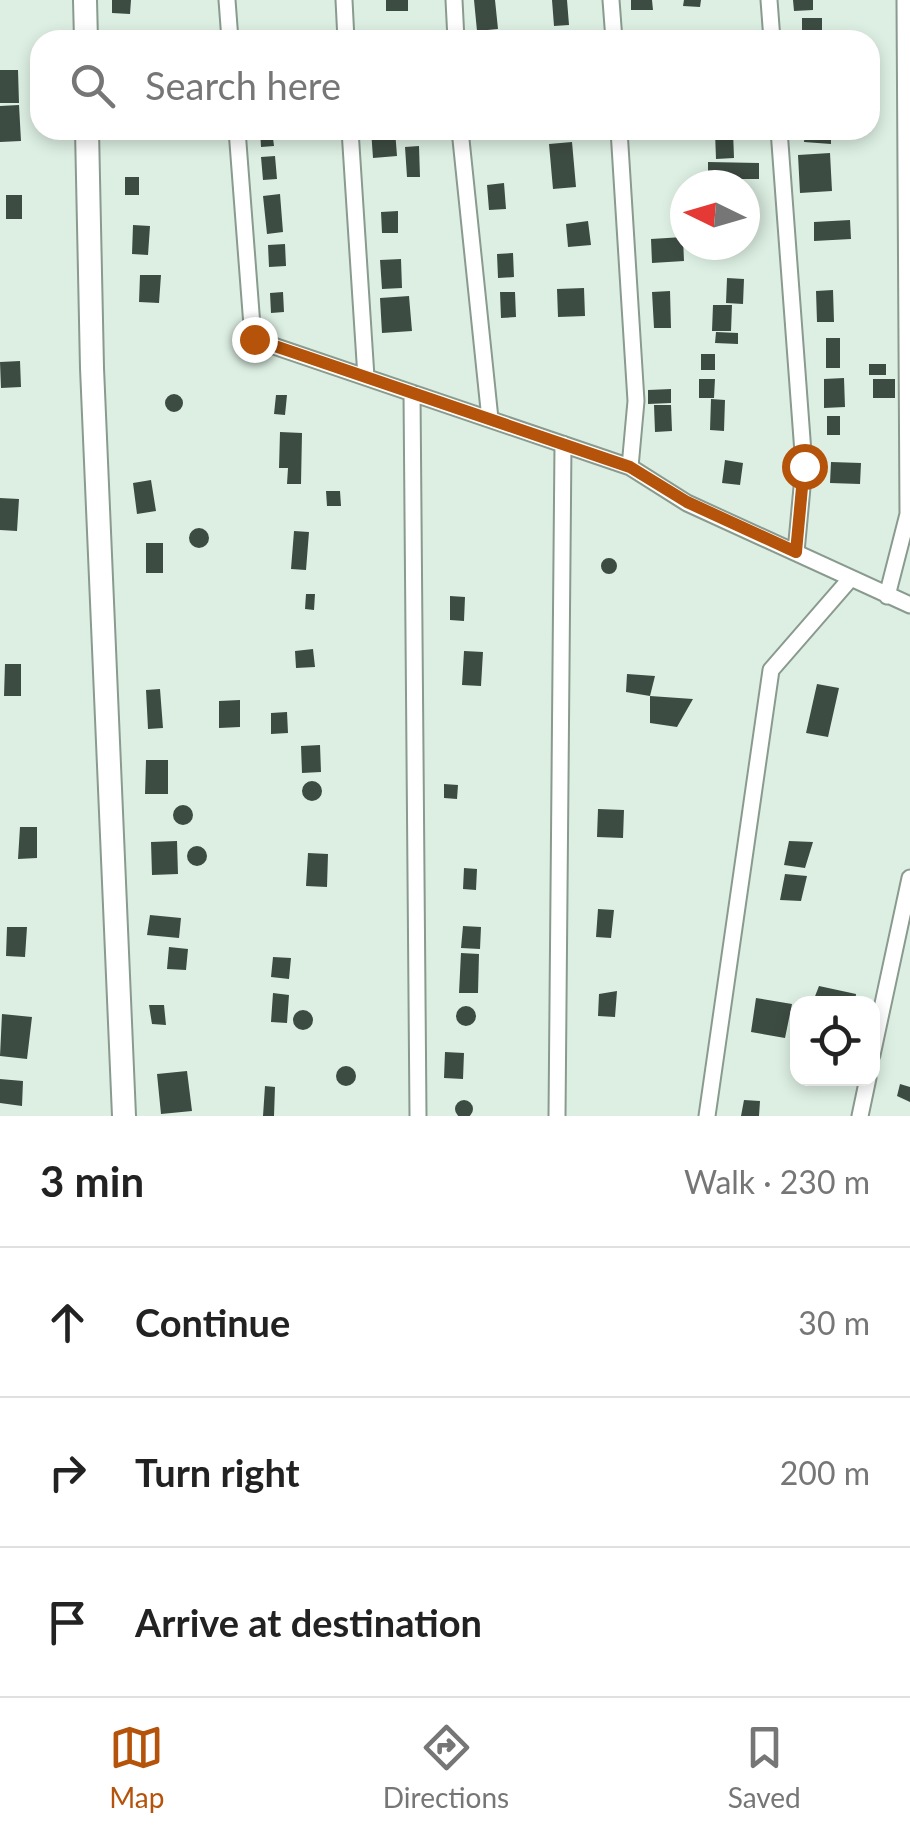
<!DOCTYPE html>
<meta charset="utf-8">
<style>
:root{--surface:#fff;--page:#f6f6f6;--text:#222;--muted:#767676;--line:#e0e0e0;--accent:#b45309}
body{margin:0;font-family:Lato,sans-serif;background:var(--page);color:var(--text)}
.controls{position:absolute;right:30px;bottom:30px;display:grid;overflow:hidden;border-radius:20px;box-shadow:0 5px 15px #0003}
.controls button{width:90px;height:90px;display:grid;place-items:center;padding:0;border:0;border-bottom:2px solid var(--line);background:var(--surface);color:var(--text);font:50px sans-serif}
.compass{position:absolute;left:670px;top:170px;width:90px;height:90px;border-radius:50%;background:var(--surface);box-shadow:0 5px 15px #0003;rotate:275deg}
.stop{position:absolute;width:30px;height:30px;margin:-22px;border:8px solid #b45309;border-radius:50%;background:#fff}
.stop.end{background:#b45309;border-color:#fff;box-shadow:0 2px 10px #0008}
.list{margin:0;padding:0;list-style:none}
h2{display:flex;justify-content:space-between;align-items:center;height:130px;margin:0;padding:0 40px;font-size:42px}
h2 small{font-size:32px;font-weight:400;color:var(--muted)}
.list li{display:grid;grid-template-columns:65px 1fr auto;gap:30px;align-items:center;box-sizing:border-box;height:150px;padding:0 40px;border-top:2px solid var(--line)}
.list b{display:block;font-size:38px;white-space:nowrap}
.list em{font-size:32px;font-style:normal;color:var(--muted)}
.icon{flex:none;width:55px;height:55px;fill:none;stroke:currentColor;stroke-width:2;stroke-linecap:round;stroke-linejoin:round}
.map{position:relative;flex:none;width:910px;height:1116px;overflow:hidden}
.search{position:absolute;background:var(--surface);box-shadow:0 5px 15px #0003;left:30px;right:30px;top:30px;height:110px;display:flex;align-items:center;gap:25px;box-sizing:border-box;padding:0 35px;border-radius:30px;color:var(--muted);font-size:38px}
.sheet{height:580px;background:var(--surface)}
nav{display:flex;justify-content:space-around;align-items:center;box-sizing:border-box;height:140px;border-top:2px solid var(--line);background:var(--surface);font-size:28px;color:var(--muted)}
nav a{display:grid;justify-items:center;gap:5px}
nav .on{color:var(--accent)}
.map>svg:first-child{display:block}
.building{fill:#3d4c43}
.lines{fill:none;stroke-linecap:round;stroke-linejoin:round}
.street-casing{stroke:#899a8f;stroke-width:19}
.secondary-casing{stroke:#899a8f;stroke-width:26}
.street{stroke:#fff;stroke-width:15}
.secondary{stroke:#fff;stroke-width:22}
.route{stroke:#b45309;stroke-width:12}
</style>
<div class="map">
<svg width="910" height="1116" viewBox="0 0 910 1116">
<rect width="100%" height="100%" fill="#ddefe3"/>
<path class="building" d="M112 0H131L130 14 112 13Z
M386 0H408V11H386Z
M474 0H495L498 29 477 31Z
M552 0H567L569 25 554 26Z
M631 0H652L653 10H631Z
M684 0H701L700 7 683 6Z
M793 0H813V10L794 11Z
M802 18H822V40H802Z
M0 70H18L19 103H0Z
M19 105 21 141 0 142V106Z
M260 130H272L274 146 261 147Z
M371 130H395L397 156 373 158Z
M805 130H831V144L804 142Z
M733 131 734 158 716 159 715 132Z
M572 142 576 187 553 189 549 144Z
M419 146 420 177H407L405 147Z
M830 153 832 191 800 193 798 155Z
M275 156 277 179 263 180 261 157Z
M708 162 759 163V179H708Z
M125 177H139V195H125Z
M504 183 506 209 489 210 487 185Z
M280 194 283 232 267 234 263 196Z
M6 195H22V219H6Z
M398 211V233H382L381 212Z
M850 220 851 239 814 241V222Z
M588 221 591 245 568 247 566 224Z
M133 225 150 226 148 255 132 254Z
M683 237 684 261 652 263 651 239Z
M285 244 286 266 269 267 268 245Z
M709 245H727V258H708Z
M513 253 514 277 498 278 497 254Z
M401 259 402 288 382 289 380 260Z
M140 275H161L159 303 139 302Z
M727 278 744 279 743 304 726 303Z
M584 288 585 316 558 317 557 289Z
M833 290 834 322H817L816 291Z
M670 291 671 328H654L652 292Z
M283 292 284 312 271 313 270 293Z
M500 292H515L516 317 501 318Z
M409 296 412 331 382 333 380 298Z
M713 305H732L731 331H712Z
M716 332 738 333V344L715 343Z
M826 338H840V368H826Z
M701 354H715V370H701Z
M20 361 21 387 1 388 0 362Z
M869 364H886V375H869Z
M844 378 845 407 824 408V379Z
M699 379H715L714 398H699Z
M873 379H895V398H873Z
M671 389V403L648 404V390Z
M165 403a9 9 0 1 1 18 0a9 9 0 1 1-18 0Z
M276 395H287L285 415 274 414Z
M711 399 725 400 724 431 710 430Z
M654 405H671L672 431 655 432Z
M827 416H840V435H827Z
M280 432 302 433 301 484H287L288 468H279Z
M725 460 743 463 740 485 722 483Z
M831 462 861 463 860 484 830 483Z
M151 480 156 511 137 514 133 483Z
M326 491H340L341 506H327Z
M0 498 19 499 17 531 0 530Z
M189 538a10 10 0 1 1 20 0a10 10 0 1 1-20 0Z
M294 531 309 532 306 570 291 569Z
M146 543H163V573H146Z
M601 566a8 8 0 1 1 16 0a8 8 0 1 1-16 0Z
M306 594H315L314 610 305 609Z
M450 596 465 597 464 621 450 620Z
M313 649 315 667 296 668 295 651Z
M464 651 483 652 481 686 462 685Z
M5 664H21V696H4Z
M627 674 655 676 650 696 626 692Z
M817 684 839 688 828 737 806 733Z
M160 689 163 728 148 729 146 690Z
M650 696 693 699 677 727 650 723Z
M240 700V727L219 728V701Z
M287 712 288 733 271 734V713Z
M320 745 321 772 302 773 301 746Z
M146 760H168V794H145Z
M302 791a10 10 0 1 1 20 0a10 10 0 1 1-20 0Z
M444 784 458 785 457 799 444 798Z
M173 815a10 10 0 1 1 20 0a10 10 0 1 1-20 0Z
M598 809 624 810 623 838 597 837Z
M20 827H37V858L18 859Z
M177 841 178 874 152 875 151 842Z
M789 841 813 842 805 868 784 865Z
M187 856a10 10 0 1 1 20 0a10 10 0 1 1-20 0Z
M308 853 328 854 327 887 306 886Z
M464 868 477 869 476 890 463 889Z
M785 874 807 876 801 901 780 900Z
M598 909 614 910 611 938 596 937Z
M150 915 181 918 179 938 147 935Z
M463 926 481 927 480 949 461 948Z
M7 927H27L25 957 6 956Z
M169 947 188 949 186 970 167 969Z
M461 953 479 954 478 993H459Z
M273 957 291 958 289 979 271 977Z
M819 986 856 994 855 1004H812Z
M617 991 615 1017 598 1016 599 994Z
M273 993 289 995 287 1023 271 1022Z
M756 998 792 1004 785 1038 751 1032Z
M149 1005H164L166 1025 152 1024Z
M456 1016a10 10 0 1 1 20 0a10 10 0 1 1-20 0Z
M293 1020a10 10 0 1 1 20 0a10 10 0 1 1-20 0Z
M2 1014 32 1017 27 1059 0 1056Z
M445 1052 464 1053 463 1079 444 1078Z
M336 1076a10 10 0 1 1 20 0a10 10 0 1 1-20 0Z
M187 1071 192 1111 161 1114 157 1074Z
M0 1079 23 1081 22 1106 0 1103Z
M900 1084 910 1087V1102L897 1096Z
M265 1086 275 1087 274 1116H263Z
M455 1109a9 9 0 1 1 18 0a9 9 0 1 1-18 0Z
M744 1100 760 1101 759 1116H741Z"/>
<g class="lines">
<defs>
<path id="street" d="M227 0 230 40
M344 0 346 40
M454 0 456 40
M611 0 614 40
M769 0 772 40
M237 130 253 339 630 467 687 503 910 605
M350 130 366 377
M460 130 490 419
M619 130 636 401 630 467
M779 130 804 466 796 552
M412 393 418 1116
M887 596 908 514 905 0
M872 1055 910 878
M557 1116 563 444
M707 1116 771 670 851 578
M860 1116 868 1078"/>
<path id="secondary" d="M85 0 86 40
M87 130 92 368 124 1116"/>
</defs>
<use href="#street" class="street-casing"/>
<use href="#secondary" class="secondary-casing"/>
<use href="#street" class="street"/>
<use href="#secondary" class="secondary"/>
</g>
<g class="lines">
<path class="route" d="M254 339 630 467 687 502 796 552 804 466"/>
</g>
</svg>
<div class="controls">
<button><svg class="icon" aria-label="locate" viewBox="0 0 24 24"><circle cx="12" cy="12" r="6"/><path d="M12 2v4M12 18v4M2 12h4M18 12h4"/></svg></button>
</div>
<svg class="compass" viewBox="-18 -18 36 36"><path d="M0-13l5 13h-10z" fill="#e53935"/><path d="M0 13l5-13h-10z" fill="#767676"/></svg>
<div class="stop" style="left:804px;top:466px"></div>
<div class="stop end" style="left:254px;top:339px"></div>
<div class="search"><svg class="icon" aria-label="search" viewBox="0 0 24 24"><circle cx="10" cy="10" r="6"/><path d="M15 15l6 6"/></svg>Search here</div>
</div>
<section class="sheet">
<h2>3 min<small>Walk · 230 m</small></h2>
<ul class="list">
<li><svg class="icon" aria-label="ahead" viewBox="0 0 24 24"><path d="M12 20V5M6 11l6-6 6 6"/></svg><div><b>Continue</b></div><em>30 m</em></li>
<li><svg class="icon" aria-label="right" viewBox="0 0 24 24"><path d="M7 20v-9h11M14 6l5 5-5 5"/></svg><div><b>Turn right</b></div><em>200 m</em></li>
<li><svg class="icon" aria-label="arrive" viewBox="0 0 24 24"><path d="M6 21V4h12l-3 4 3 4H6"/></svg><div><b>Arrive at destination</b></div></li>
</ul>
</section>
<nav>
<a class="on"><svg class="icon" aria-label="map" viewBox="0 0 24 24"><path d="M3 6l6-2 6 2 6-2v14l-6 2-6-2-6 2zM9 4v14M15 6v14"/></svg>Map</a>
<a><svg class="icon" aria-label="directions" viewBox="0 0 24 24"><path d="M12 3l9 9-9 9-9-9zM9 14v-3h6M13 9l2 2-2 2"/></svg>Directions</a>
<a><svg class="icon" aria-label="saved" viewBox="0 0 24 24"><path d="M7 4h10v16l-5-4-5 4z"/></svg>Saved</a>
</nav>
